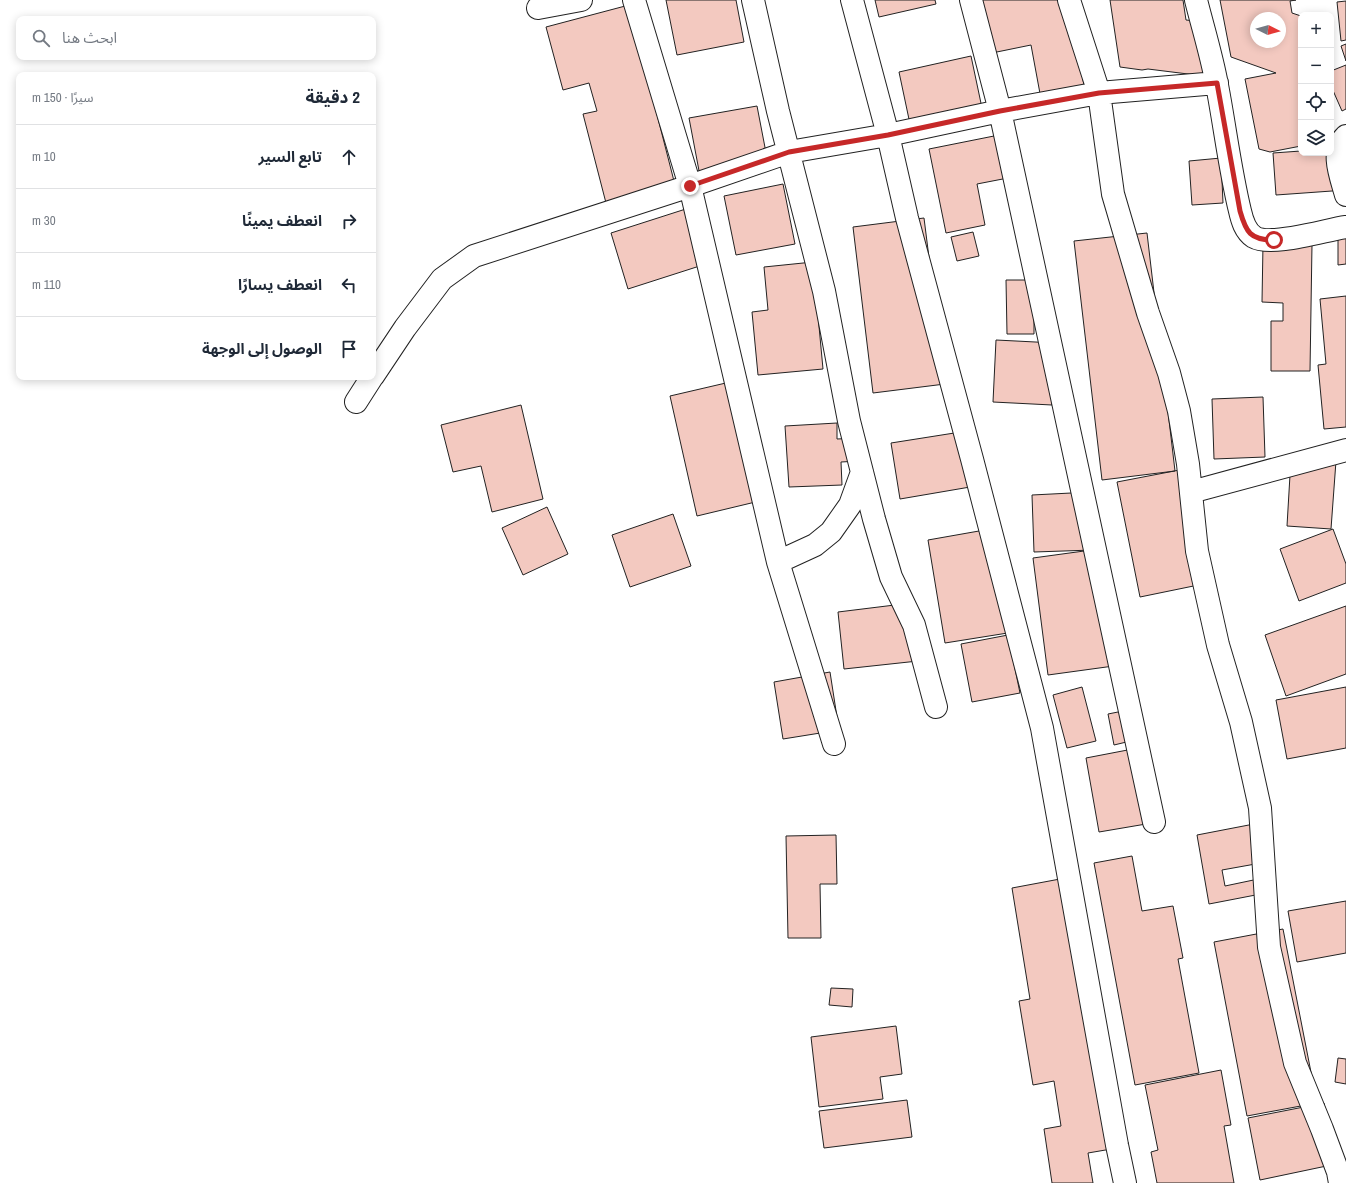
<!DOCTYPE html>
<html lang="ar">
<meta charset="utf-8">
<style>
:root{--surface:#fff;--page:#f6f6f7;--text:#1f2937;--muted:#747a83;--line:#e0e1e3}
body{margin:0;font-family:"Archivo Narrow","Noto Sans Arabic",sans-serif;background:var(--page);color:var(--text);direction:rtl}
.controls{position:absolute;right:12px;top:12px;display:grid;overflow:hidden;border-radius:8px;box-shadow:0 2px 10px #0003}
.controls button{width:36px;height:36px;display:grid;place-items:center;padding:0;border:0;border-bottom:1px solid var(--line);background:var(--surface);color:var(--text);font:20px sans-serif}
.compass{position:absolute;left:1250px;top:12px;width:36px;height:36px;border-radius:50%;background:var(--surface);box-shadow:0 2px 10px #0003;rotate:96deg}
.stop{position:absolute;width:12px;height:12px;margin:-9px;border:3px solid #c62828;border-radius:50%;background:#fff}
.stop.end{background:#c62828;border-color:#fff;box-shadow:0 1px 4px #0008}
.list{margin:0;padding:0;list-style:none}
h2{display:flex;justify-content:space-between;align-items:center;height:52px;margin:0;padding:0 16px;font-size:17px}
h2 small{font-size:13px;font-weight:400;color:var(--muted)}
.list li{display:grid;grid-template-columns:26px 1fr auto;gap:12px;align-items:center;box-sizing:border-box;height:64px;padding:0 16px;border-top:1px solid var(--line)}
.list b{display:block;font-size:15px;white-space:nowrap}
.list em{font-size:13px;font-style:normal;color:var(--muted)}
.icon{flex:none;width:22px;height:22px;fill:none;stroke:currentColor;stroke-width:2;stroke-linecap:round;stroke-linejoin:round}
.map{position:relative;flex:none;width:1346px;height:1183px;overflow:hidden;direction:ltr}
.search{position:absolute;background:var(--surface);box-shadow:0 2px 10px #0003;left:16px;top:16px;width:360px;height:44px;display:flex;align-items:center;gap:10px;box-sizing:border-box;padding:0 14px;border-radius:8px;color:var(--muted);font-size:15px}
.panel{position:absolute;background:var(--surface);box-shadow:0 2px 10px #0003;left:16px;top:72px;width:360px;height:308px;border-radius:8px;direction:rtl}
.map>svg:first-child{display:block}
.building{fill:#f3c9c0;stroke:#222;fill-rule:evenodd}
.lines{fill:none;stroke-linecap:round;stroke-linejoin:round}
.street-casing{stroke:#222;stroke-width:24}
.street{stroke:#fff;stroke-width:22}
.route{stroke:#c62828;stroke-width:5}
</style>
<div class="map">
<svg width="1346" height="1183" viewBox="0 0 1346 1183">
<rect width="100%" height="100%" fill="#fff"/>
<path class="building" d="M666 0H736L744 42 677 55Z
M875 0H935L936 4 879 17Z
M976 0H1067L1085 90 1041 99 1031 45 987 54Z
M1110 0H1183L1186 20 1196 21 1204 76 1148 69 1142 70 1120 67Z
M1220 0H1296L1290 1 1292 13 1301 16V146L1270 152 1259 149 1245 79 1276 73 1231 57ZM1256 18H1280V42H1256Z
M1346 1V40L1341 41 1337 2Z
M629 5 675 185 606 203 583 114 597 111 589 83 563 90 546 27Z
M1346 44V61L1341 46Z
M971 56 982 108 910 124 899 72Z
M1346 65V109L1342 111 1331 86V71Z
M757 106 768 163 700 176 689 118Z
M1004 134 1013 177 977 184 985 225 946 233 929 149Z
M1301 151V153H1331L1346 190 1276 195 1273 153Z
M1221 158 1223 203 1192 205 1189 161Z
M783 184 795 244 736 255 724 196Z
M692 207 709 263 628 289 611 233Z
M924 218 945 384 873 393 853 227Z
M973 232 979 256 957 261 951 237Z
M1147 233 1175 471 1102 480 1074 241Z
M1338 237H1346V264L1338 265Z
M1263 244 1312 245 1310 371H1271V321H1283V303L1262 302Z
M813 262 823 369 758 375 752 312 768 310 764 267Z
M1006 280H1034V334H1007Z
M1346 296V427L1324 429 1318 365 1326 364 1320 299Z
M996 340 1055 343 1052 405 993 402Z
M743 379 768 499 697 516 670 396Z
M1263 397 1265 457 1214 459 1212 399Z
M521 405 543 499 492 512 481 466 453 472 441 425Z
M837 423V439L858 438 859 461 841 462 842 485 789 487 785 426Z
M967 431 976 486 900 499 891 443Z
M1291 458 1336 461 1331 529 1287 526Z
M1190 468 1213 582 1140 597 1117 482Z
M1091 492 1093 550 1034 552 1032 495Z
M547 507 568 554 523 575 502 528Z
M673 514 691 566 630 587 612 535Z
M996 528 1014 632 945 643 928 540Z
M1333 529 1346 564V583L1299 601 1280 549Z
M1106 548 1121 665 1048 675 1033 558Z
M911 603 918 661 844 669 838 612Z
M1346 606V674L1286 696 1265 635Z
M1008 635 1020 693 972 702 961 644Z
M830 672 839 730 783 739 774 682Z
M1082 687 1096 741 1067 748 1053 695Z
M1346 687V748L1287 759 1276 700Z
M1133 709 1139 739 1114 745 1108 714Z
M1138 748 1152 823 1099 832 1086 758Z
M1254 824 1261 863 1222 870 1225 886 1263 878 1266 893 1209 904 1197 835Z
M836 835 837 884H820L821 938H788L786 836Z
M1132 856 1142 911 1173 906 1183 958 1178 959 1199 1073 1135 1085 1094 863Z
M1060 879 1123 1147 1088 1153 1093 1183H1052L1044 1129 1061 1126 1054 1081 1033 1085 1019 1001 1030 999 1012 888Z
M1346 901V953L1297 962 1288 911Z
M1283 929 1317 1103 1247 1116 1214 942Z
M831 988 853 989 852 1007 829 1005Z
M896 1026 902 1074 880 1077 883 1099 819 1107 811 1037Z
M1338 1058 1346 1059V1084L1335 1082Z
M1221 1070 1231 1125 1224 1126 1234 1183H1157L1151 1152 1158 1150 1145 1085Z
M907 1100 912 1137 824 1148 819 1111Z
M1324 1103 1336 1164 1260 1180 1248 1118Z"/>
<g class="lines">
<defs>
<path id="street" d="M634 0 690 186 778 562 834 744
M753 0 778 111 824 291 849 421 874 519 891 577 914 625 936 707
M852 0 888 135 907 218 972 459 1042 728 1117 1145 1125 1183
M971 0 1000 111 1154 822
M1069 0 1099 93 1113 194 1148 313 1169 373 1179 411 1188 464 1197 551 1218 645 1241 722 1260 808 1269 947 1295 1063 1322 1129 1338 1172 1340 1183
M1196 0C1203 28 1212 57 1217 85 1225 127 1230 170 1240 211 1242 220 1245 231 1254 237 1271 247 1325 230 1346 227
M538 8 581 0
M1346 136C1330 151 1341 177 1346 195
M373 376 405 328 442 279 474 256 690 186 789 152 888 135 1000 111 1099 93 1217 83
M356 402 372 377
M1191 492 1346 450
M778 562 815 545 831 532 850 505 862 472"/>
</defs>
<use href="#street" class="street-casing"/>
<use href="#street" class="street"/>
</g>
<g class="lines">
<path class="route" d="M690 186 789 152 888 135 1000 111 1099 93 1217 83 1240 211C1246 232 1250 240 1274 240"/>
</g>
</svg>
<div class="controls">
<button>+</button>
<button>−</button>
<button><svg class="icon" aria-label="locate" viewBox="0 0 24 24"><circle cx="12" cy="12" r="6"/><path d="M12 2v4M12 18v4M2 12h4M18 12h4"/></svg></button>
<button><svg class="icon" aria-label="layers" viewBox="0 0 24 24"><path d="M12 4l9 5-9 5-9-5zM3 14l9 5 9-5"/></svg></button>
</div>
<svg class="compass" viewBox="-18 -18 36 36"><path d="M0-13l5 13h-10z" fill="#e53935"/><path d="M0 13l5-13h-10z" fill="#747a83"/></svg>
<div class="stop" style="left:1274px;top:240px"></div>
<div class="stop end" style="left:690px;top:186px"></div>
<div class="search"><svg class="icon" aria-label="search" viewBox="0 0 24 24"><circle cx="10" cy="10" r="6"/><path d="M15 15l6 6"/></svg>ابحث هنا</div>
<section class="panel">
<h2>2 دقيقة<small>سيرًا · 150 m</small></h2>
<ul class="list">
<li><svg class="icon" aria-label="ahead" viewBox="0 0 24 24"><path d="M12 20V5M6 11l6-6 6 6"/></svg><div><b>تابع السير</b></div><em>10 m</em></li>
<li><svg class="icon" aria-label="right" viewBox="0 0 24 24"><path d="M7 20v-9h11M14 6l5 5-5 5"/></svg><div><b>انعطف يمينًا</b></div><em>30 m</em></li>
<li><svg class="icon" aria-label="left" viewBox="0 0 24 24"><path d="M17 20v-9H6M10 6l-5 5 5 5"/></svg><div><b>انعطف يسارًا</b></div><em>110 m</em></li>
<li><svg class="icon" aria-label="arrive" viewBox="0 0 24 24"><path d="M6 21V4h12l-3 4 3 4H6"/></svg><div><b>الوصول إلى الوجهة</b></div></li>
</ul>
</section>
</div>
